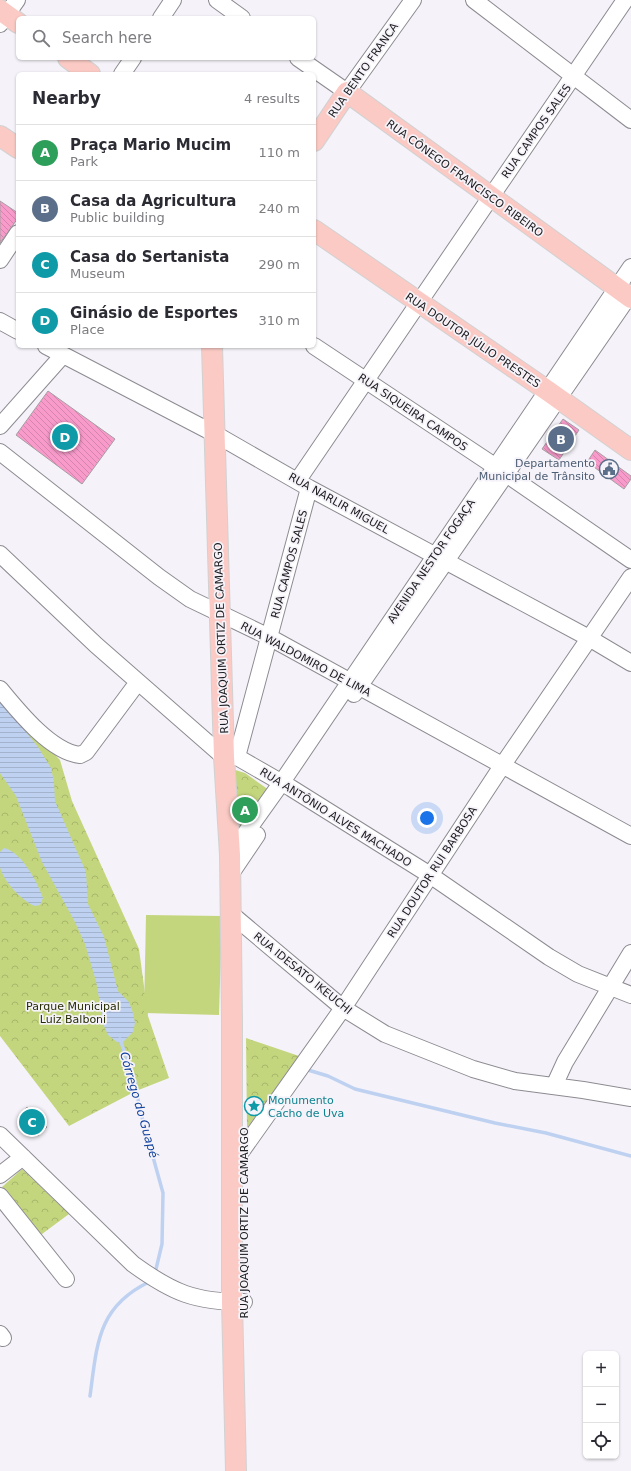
<!DOCTYPE html>
<meta charset="utf-8">
<style>
:root{--surface:#fff;--page:#f7f7f7;--text:#2b2b33;--muted:#7c7c81;--line:#e1e1e2;--accent:#0f766e}
body{margin:0;font-family:"DejaVu Sans",sans-serif;background:var(--page);color:var(--text)}
.controls{position:absolute;right:12px;bottom:12px;display:grid;overflow:hidden;border-radius:6px;box-shadow:0 1px 3px #0004}
.controls button{width:36px;height:36px;display:grid;place-items:center;padding:0;border:0;border-bottom:1px solid var(--line);background:var(--surface);color:var(--text);font:20px sans-serif}
.you{position:absolute;left:427px;top:818px;width:14px;height:14px;margin:-10px;border:3px solid #fff;border-radius:50%;background:#1a73e8;box-shadow:0 0 0 6px #1a73e833}
.badge{display:grid;place-items:center;width:26px;height:26px;border-radius:50%;background:var(--accent);color:#fff;font-size:13px;font-weight:700}
.pin{position:absolute;translate:-50% -50%;border:2px solid #fff;box-shadow:0 1px 4px #0006}
.list{margin:0;padding:0;list-style:none}
h2{display:flex;justify-content:space-between;align-items:center;height:52px;margin:0;padding:0 16px;font-size:17px}
h2 small{font-size:13px;font-weight:400;color:var(--muted)}
.list li{display:grid;grid-template-columns:26px 1fr auto;gap:12px;align-items:center;box-sizing:border-box;height:56px;padding:0 16px;border-top:1px solid var(--line)}
.list b{display:block;font-size:15px;white-space:nowrap}
.list p{margin:0;font-size:13px;white-space:nowrap;color:var(--muted)}
.list em{font-size:13px;font-style:normal;color:var(--muted)}
.icon{flex:none;width:22px;height:22px;fill:none;stroke:currentColor;stroke-width:2;stroke-linecap:round;stroke-linejoin:round}
.map{position:relative;flex:none;width:631px;height:1471px;overflow:hidden}
.search{position:absolute;background:var(--surface);box-shadow:0 1px 3px #0004;left:16px;top:16px;width:300px;height:44px;display:flex;align-items:center;gap:10px;box-sizing:border-box;padding:0 14px;border-radius:6px;color:var(--muted);font-size:15px}
.panel{position:absolute;background:var(--surface);box-shadow:0 1px 3px #0004;left:16px;top:72px;width:300px;height:276px;border-radius:6px}
.map>svg:first-child{display:block}
.park{fill:url(#park-crowns)}
.garden{fill:#c4d67d}
.water{fill:url(#water-rules)}
.lines{fill:none;stroke-linecap:round;stroke-linejoin:round}
.stream{stroke:#bed1f1;stroke-width:3.5}
.building{fill:url(#building-back-hatch);stroke:#a69fa2}
.minor-casing{stroke:#8d8b91;stroke-width:18}
.major-casing{stroke:#d2d1d2;stroke-width:22}
.minor{stroke:#fff;stroke-width:16}
.major{stroke:#fbcac4;stroke-width:20}
.labels{text-anchor:middle;stroke-width:3.5;stroke-linejoin:round;paint-order:stroke}
.street-label{font-size:11px;fill:#1c1b1d;stroke:#f5f3f9}
.service-label{font-size:11px;fill:#4e5e75;stroke:#f5f3f9;text-anchor:end}
.park-label{font-size:11px;fill:#272d03;stroke:#f5f3f9}
.culture-label{font-size:11px;fill:#0d838f;stroke:#f5f3f9;text-anchor:start}
.water-label{font-size:12px;font-style:italic;fill:#12429c;stroke:#f5f3f9}
</style>
<div class="map">
<svg width="631" height="1471" viewBox="0 0 631 1471">
<defs>
<pattern id="park-crowns" width="20" height="18" patternUnits="userSpaceOnUse"><rect width="20" height="18" fill="#c4d67d"/><path d="M2 6a3 3 0 1 1 6 0M12 15a3 3 0 1 1 6 0" fill="none" stroke="#a8b76c"/></pattern>
<pattern id="water-rules" width="6" height="5" patternUnits="userSpaceOnUse"><rect width="6" height="5" fill="#bed1f1"/><path d="M0 2.5h6" fill="none" stroke="#a3b3ce"/></pattern>
<pattern id="building-back-hatch" width="6" height="6" patternUnits="userSpaceOnUse"><rect width="6" height="6" fill="#f89bcb"/><path d="M-1 5l2 2M0 0l6 6M5-1l2 2" fill="none" stroke="#d485ae"/></pattern>
</defs>
<rect width="100%" height="100%" fill="#f5f3f9"/>
<path class="park" d="M0 694 15 714 60 760 72 801 139 949 148 1016 169 1078 136 1091 69 1126 0 1036Z
M232 769 245 773 269 790 235 835Z
M246 1038 299 1056 247 1128Z
M22 1169 69 1214 38 1237 2 1187Z"/>
<path class="garden" d="M146 915 222 916 219 1015 144 1013Z"/>
<path class="water" d="M0 699 38 747 51 768 54 782 55 801 86 872 88 904 104 937 118 991 129 1002 133 1013 135 1023 133 1032 122 1043 117 1042 108 1035 104 1026 96 981 85 944 75 922 42 862 16 796 0 773Z
M4 848C22 852 38 883 43 898L40 905 35 906C22 901 3 881 0 867 0 863 0 856 0 852Z"/>
<g class="lines">
<path class="stream" d="M120 1039 135 1083 140 1110 163 1193 162 1244 156 1269
M308 1070 328 1076 355 1089 495 1123 546 1133 631 1156
M90 1396C97 1345 97 1307 149 1282"/>
</g>
<path class="building" d="M0 201 18 213V218L0 243Z
M48 391 115 439 82 484 16 435Z
M563 419 579 430 559 460 542 449Z
M595 450 631 476V479L624 489 587 462Z
M27 1107 47 1127 38 1136 18 1117Z"/>
<g class="lines">
<defs>
<path id="minor" d="M217 0 242 18
M474 0 631 120
M161 18 173 0
M0 24 17 0
M298 58 347 92 413 0
M122 74 133 58
M0 260 18 233
M0 321 18 331
M46 346 215 434 309 488 589 638 631 663
M314 346 496 467 631 560
M0 426 63 355
M0 452 159 577 190 599 269 637 631 836
M298 480 625 0
M0 554 96 645 224 757H237L291 788 430 875 549 957 578 974 631 995
M0 689C18 711 51 752 80 755L86 752 138 682
M354 694 631 293
M237 757 309 488
M230 855 282 782 631 267
M230 875 257 835
M230 913 343 1008 385 1034 473 1069 515 1081 583 1090 631 1098
M554 1086 565 1062 631 953
M0 1135 133 1264C173 1293 195 1302 244 1302
M231 1166 343 1008 502 766 631 577
M0 1175 23 1157
M0 1196 66 1279
M0 1334 3 1338"/>
<path id="major" d="M0 10 18 23
M68 58 90 74
M0 136 18 148
M314 141 347 92 631 298
M314 230 548 391 631 450
M212 346 224 757 230 855 232 1020V1302L236 1471"/>
</defs>
<use href="#minor" class="minor-casing"/>
<use href="#major" class="major-casing"/>
<use href="#minor" class="minor"/>
<use href="#major" class="major"/>
</g>
<defs>
<symbol id="civic-ring" viewBox="-11 -11 22 22"><circle r="9.5" fill="#f5f3f9" stroke="#5c6f8a" stroke-width="1.5"/><path d="M-.6-6.5H3V-4.5H.6V-3L4-1V1h2V6H-6V1h2V-1L-.6-3ZM-1.2 2.5V6h2.4V2.5Z" fill="#5c6f8a"/></symbol>
<symbol id="sight-ring" viewBox="-11 -11 22 22"><circle r="9.5" fill="#f5f3f9" stroke="#0f9aa8" stroke-width="1.5"/><path d="M0-6L1.8-2.2L6-1.7L2.9 1.2L3.7 5.4L0 3.3L-3.7 5.4L-2.9 1.2L-6-1.7L-1.8-2.2Z" fill="#0f9aa8"/></symbol>
</defs>
<g fill-rule="evenodd">
<use href="#civic-ring" x="598" y="458" width="22" height="22"/>
<use href="#sight-ring" x="243" y="1095" width="22" height="22"/>
</g>
<g class="labels">
<g class="street-label">
<text transform="translate(363 70) rotate(-55)" y="4">RUA BENTO FRANCA</text>
<text transform="translate(536 131) rotate(-55)" y="4">RUA CAMPOS SALES</text>
<text transform="translate(465 178) rotate(36)" y="4">RUA CÔNEGO FRANCISCO RIBEIRO</text>
<text transform="translate(473 340) rotate(34)" y="4">RUA DOUTOR JÚLIO PRESTES</text>
<text transform="translate(413 412) rotate(34)" y="4">RUA SIQUEIRA CAMPOS</text>
<text transform="translate(339 503) rotate(29)" y="4">RUA NARLIR MIGUEL</text>
<text transform="translate(431 561) rotate(-56)" y="4">AVENIDA NESTOR FOGAÇA</text>
<text transform="translate(289 564) rotate(-75)" y="4">RUA CAMPOS SALES</text>
<text transform="translate(221 638) rotate(-92)" y="4">RUA JOAQUIM ORTIZ DE CAMARGO</text>
<text transform="translate(306 659) rotate(28)" y="4">RUA WALDOMIRO DE LIMA</text>
<text transform="translate(336 817) rotate(32)" y="4">RUA ANTÔNIO ALVES MACHADO</text>
<text transform="translate(432 872) rotate(-57)" y="4">RUA DOUTOR RUI BARBOSA</text>
<text transform="translate(303 973) rotate(39)" y="4">RUA IDESATO IKEUCHI</text>
<text transform="translate(244 1223) rotate(-90)" y="4">RUA JOAQUIM ORTIZ DE CAMARGO</text>
</g>
<g class="service-label">
<text x="595" y="467">Departamento<tspan x="595" dy="13">Municipal de Trânsito</tspan></text>
</g>
<g class="park-label">
<text x="73" y="1010">Parque Municipal<tspan x="73" dy="13">Luiz Balboni</tspan></text>
</g>
<g class="culture-label">
<text x="268" y="1104">Monumento<tspan x="268" dy="13">Cacho de Uva</tspan></text>
</g>
<g class="water-label">
<text transform="translate(139 1105) rotate(74)" y="4">Córrego do Guapé</text>
</g>
</g>
</svg>
<div class="controls">
<button>+</button>
<button>−</button>
<button><svg class="icon" aria-label="locate" viewBox="0 0 24 24"><circle cx="12" cy="12" r="6"/><path d="M12 2v4M12 18v4M2 12h4M18 12h4"/></svg></button>
</div>
<div class="you"></div>
<div class="pin badge" style="left:245px;top:810px;background:#2e9e5b">A</div>
<div class="pin badge" style="left:561px;top:439px;background:#5c6f8a">B</div>
<div class="pin badge" style="left:32px;top:1122px;background:#0f9aa8">C</div>
<div class="pin badge" style="left:65px;top:437px;background:#0f9aa8">D</div>
<div class="search"><svg class="icon" aria-label="search" viewBox="0 0 24 24"><circle cx="10" cy="10" r="6"/><path d="M15 15l6 6"/></svg>Search here</div>
<section class="panel">
<h2>Nearby<small>4 results</small></h2>
<ul class="list">
<li><span class="badge" style="background:#2e9e5b">A</span><div><b>Praça Mario Mucim</b><p>Park</p></div><em>110 m</em></li>
<li><span class="badge" style="background:#5c6f8a">B</span><div><b>Casa da Agricultura</b><p>Public building</p></div><em>240 m</em></li>
<li><span class="badge" style="background:#0f9aa8">C</span><div><b>Casa do Sertanista</b><p>Museum</p></div><em>290 m</em></li>
<li><span class="badge" style="background:#0f9aa8">D</span><div><b>Ginásio de Esportes</b><p>Place</p></div><em>310 m</em></li>
</ul>
</section>
</div>
